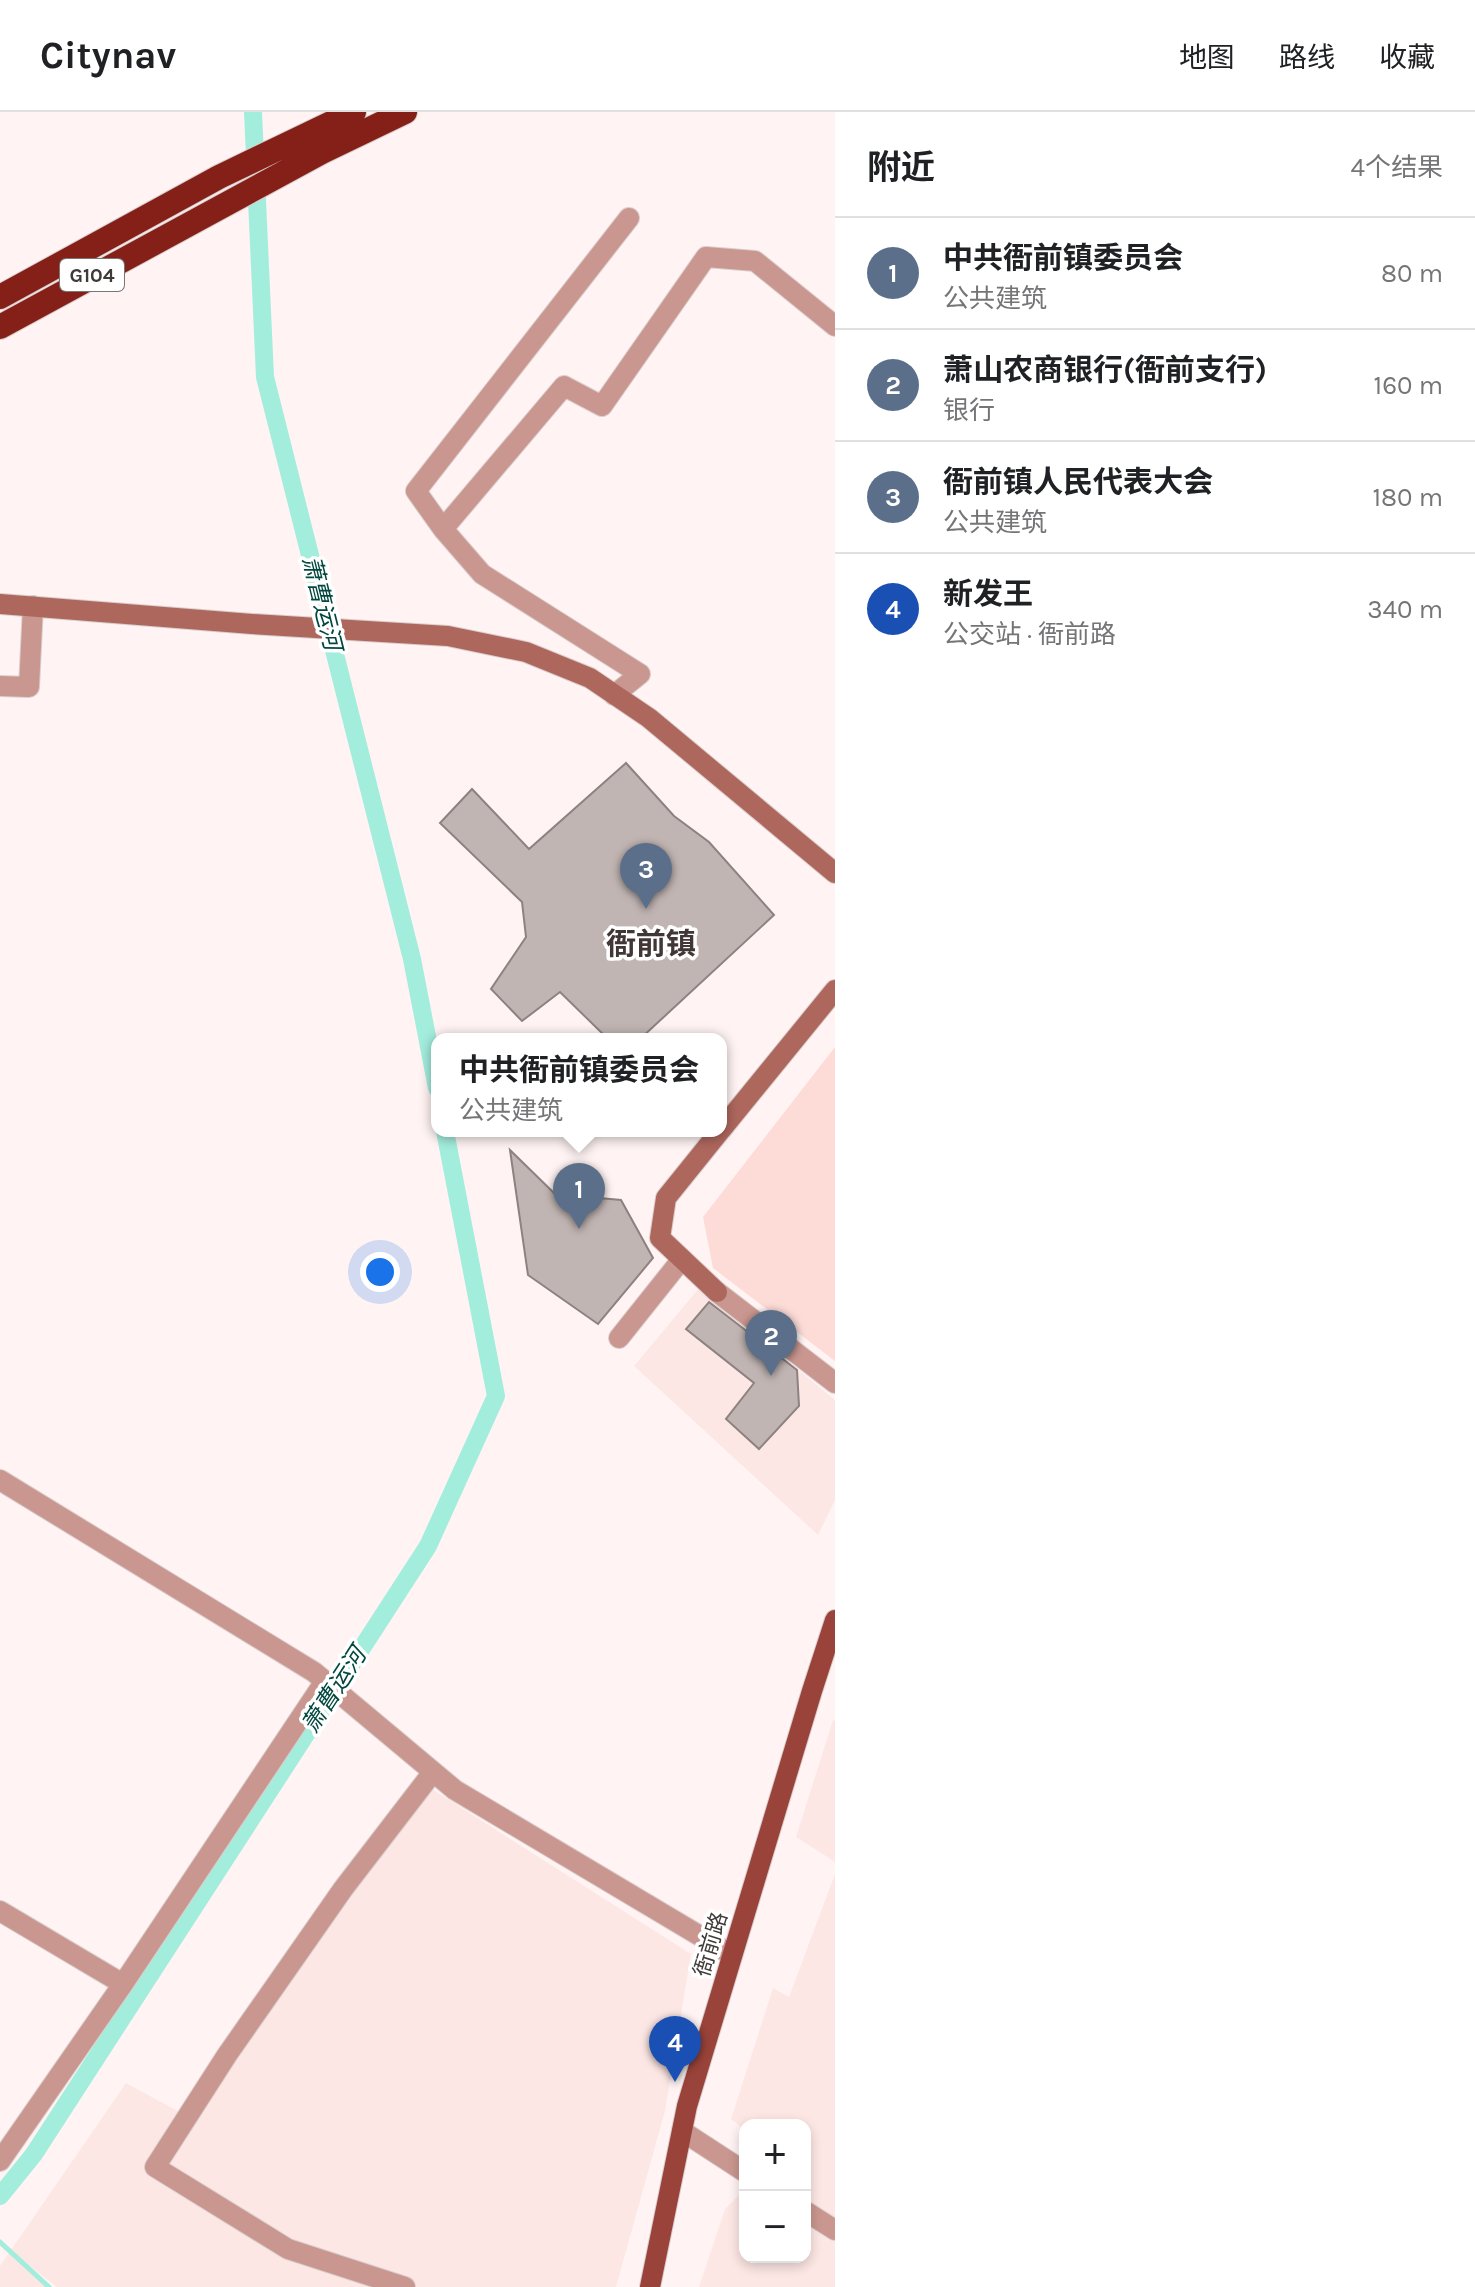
<!DOCTYPE html>
<html lang="zh">
<meta charset="utf-8">
<style>
:root{--surface:#fff;--page:#f6f6f6;--text:#202124;--muted:#757577;--line:#e0e0e0;--accent:#ea580c}
body{margin:0;font-family:Karla,"Noto Sans SC",sans-serif;background:var(--page);color:var(--text)}
.controls{position:absolute;right:24px;bottom:24px;display:grid;overflow:hidden;border-radius:16px;box-shadow:0 4px 12px #0003}
.controls button{width:72px;height:72px;display:grid;place-items:center;padding:0;border:0;border-bottom:2px solid var(--line);background:var(--surface);color:var(--text);font:40px sans-serif}
.you{position:absolute;left:380px;top:1160px;width:28px;height:28px;margin:-20px;border:6px solid #fff;border-radius:50%;background:#1a73e8;box-shadow:0 0 0 12px #1a73e833}
.badge{display:grid;place-items:center;width:52px;height:52px;border-radius:50%;background:var(--accent);color:#fff;font-size:26px;font-weight:700}
.pin{position:absolute;translate:-50% -66px;filter:drop-shadow(0 2px 4px #0008)}
.pin::after{content:'';position:absolute;top:42px;width:28px;height:24px;background:inherit;clip-path:polygon(0 0,100% 0,50% 100%)}
.popup{position:absolute;left:431px;top:921px;width:296px;height:104px;box-sizing:border-box;display:grid;place-content:center;border-radius:16px;background:var(--surface);filter:drop-shadow(0 2px 6px #0005);font-size:26px;white-space:nowrap;color:var(--muted)}
.popup b{font-size:30px;color:var(--text)}
.popup::after{content:'';position:absolute;left:50%;top:100%;margin-left:-16px;border:16px solid transparent;border-top-color:var(--surface)}
.list{margin:0;padding:0;list-style:none}
h2{display:flex;justify-content:space-between;align-items:center;height:104px;margin:0;padding:0 32px;font-size:34px}
h2 small{font-size:26px;font-weight:400;color:var(--muted)}
.list li{display:grid;grid-template-columns:52px 1fr auto;gap:24px;align-items:center;box-sizing:border-box;height:112px;padding:0 32px;border-top:2px solid var(--line)}
.list b{display:block;font-size:30px;white-space:nowrap}
.list p{margin:0;font-size:26px;white-space:nowrap;color:var(--muted)}
.list em{font-size:26px;font-style:normal;color:var(--muted)}
.map{position:relative;flex:none;width:835px;height:2175px;overflow:hidden}
header{display:flex;align-items:center;gap:48px;box-sizing:border-box;height:112px;padding:0 40px;background:var(--surface);border-bottom:2px solid var(--line)}
header strong{font-size:38px}
nav{display:flex;gap:44px;margin-inline-start:auto;font-size:28px}
main{display:flex}
aside{flex:1;background:var(--surface)}
.map>svg:first-child{display:block}
.built{fill:#fde7e4}
.green{fill:#fddbd6}
.lines{fill:none;stroke-linecap:round;stroke-linejoin:round}
.stream{stroke:#a3eddd;stroke-width:5}
.canal{stroke:#a3eddd;stroke-width:18}
.building{fill:#c1b5b3;stroke:#8d8280;stroke-width:2}
.street-casing{stroke:#d9cfce;stroke-width:22}
.secondary-casing{stroke:#d9cfce;stroke-width:22}
.primary-casing{stroke:#d9cfce;stroke-width:22}
.highway-casing{stroke:#d9cfce;stroke-width:26}
.street{stroke:#c9978f;stroke-width:20}
.secondary{stroke:#ae675d;stroke-width:20}
.primary{stroke:#99433a;stroke-width:20}
.highway{stroke:#852019;stroke-width:24}
.labels{text-anchor:middle;stroke-width:7;stroke-linejoin:round;paint-order:stroke}
.shield{fill:#fff;stroke:#797675;stroke-width:2}
.shield-label{font-size:20px;font-weight:bold;fill:#403b3a}
.street-label{font-size:22px;fill:#403b3a;stroke:#fff}
.water-label{font-size:24px;font-style:italic;fill:#03483e;stroke:#fff}
.district-label{font-size:30px;font-weight:bold;fill:#413736;stroke:#fff}
</style>
<header>
<strong>Citynav</strong>
<nav><a>地图</a><a>路线</a><a>收藏</a></nav>
</header>
<main>
<div class="map">
<svg width="835" height="2175" viewBox="0 0 835 2175">
<rect width="100%" height="100%" fill="#fff4f3"/>
<path class="built" d="M699 1176 835 1288V1388L818 1423 634 1254Z
M833 1608 835 1609V1750L796 1725Z
M424 1672 691 1842 665 1999 616 2175H57L22 2148 49 2175H0V2154L126 1971 187 2004Z
M835 1762V2175H699L725 2097 745 2077V2145H805V2013H745V2018L731 2007 773 1876 789 1885Z"/>
<path class="green" d="M835 935V1249L713 1156 703 1105Z"/>
<g class="lines">
<path class="stream" d="M0 2130 49 2175"/>
<path class="canal" d="M253 0 265 265 412 847 437 976
M0 2084 34 2042 428 1434 496 1284 445 1019"/>
</g>
<path class="building" d="M626 651 674 704 709 730 774 803 640 927H608L560 880 522 909 491 877 526 825 522 790 440 711 472 677 529 737Z
M510 1038 555 1082 621 1088 653 1146 598 1212 528 1163Z
M709 1190 797 1258 799 1294 759 1337 726 1307 754 1271 686 1217Z"/>
<g class="lines">
<defs>
<path id="street" d="M443 417 416 379 629 106
M0 574 29 575 33 494
M614 583 640 562 482 462 443 417 564 274 602 294 706 145 755 149 835 214
M717 1180 835 1271
M619 1226 682 1147
M0 1368 314 1560 455 1678 732 1843
M0 1799 123 1872
M682 2019 745 2060
M0 2049 123 1872 325 1569
M805 2099 835 2118
M405 2175 288 2137 155 2055 227 1943 343 1777 433 1660"/>
<path id="secondary" d="M0 492 252 512 448 524 526 540 590 566 649 606 835 761
M721 1018 835 878
M717 1180 660 1126 666 1086 720 1019"/>
<path id="primary" d="M650 2175 687 1994 812 1579 835 1508"/>
<path id="highway" d="M0 185 219 65 354 0
M0 215 322 40 405 0"/>
</defs>
<use href="#street" class="street-casing"/>
<use href="#secondary" class="secondary-casing"/>
<use href="#primary" class="primary-casing"/>
<use href="#highway" class="highway-casing"/>
<use href="#street" class="street"/>
<use href="#secondary" class="secondary"/>
<use href="#primary" class="primary"/>
<use href="#highway" class="highway"/>
</g>
<g class="labels">
<rect class="shield" x="60" y="147" width="64" height="32" rx="6"/>
<g class="shield-label">
<text x="92" y="170">G104</text>
</g>
<g class="street-label">
<text transform="translate(710 1832) rotate(-73)" y="8">衙前路</text>
</g>
<g class="water-label">
<text transform="translate(322 491) rotate(76)" y="8">萧曹运河</text>
<text transform="translate(334 1578) rotate(-57)" y="8">萧曹运河</text>
</g>
<g class="district-label">
<text x="651" y="842">衙前镇</text>
</g>
</g>
</svg>
<div class="controls">
<button>+</button>
<button>−</button>
</div>
<div class="you"></div>
<div class="pin badge" style="left:579px;top:1117px;background:#5c6f8a">1</div>
<div class="popup"><b>中共衙前镇委员会</b>公共建筑</div>
<div class="pin badge" style="left:771px;top:1264px;background:#5c6f8a">2</div>
<div class="pin badge" style="left:646px;top:797px;background:#5c6f8a">3</div>
<div class="pin badge" style="left:675px;top:1970px;background:#1a4fb4">4</div>
</div>
<aside>
<h2>附近<small>4个结果</small></h2>
<ul class="list">
<li><span class="badge" style="background:#5c6f8a">1</span><div><b>中共衙前镇委员会</b><p>公共建筑</p></div><em>80 m</em></li>
<li><span class="badge" style="background:#5c6f8a">2</span><div><b>萧山农商银行(衙前支行)</b><p>银行</p></div><em>160 m</em></li>
<li><span class="badge" style="background:#5c6f8a">3</span><div><b>衙前镇人民代表大会</b><p>公共建筑</p></div><em>180 m</em></li>
<li><span class="badge" style="background:#1a4fb4">4</span><div><b>新发王</b><p>公交站 · 衙前路</p></div><em>340 m</em></li>
</ul>
</aside>
</main>
